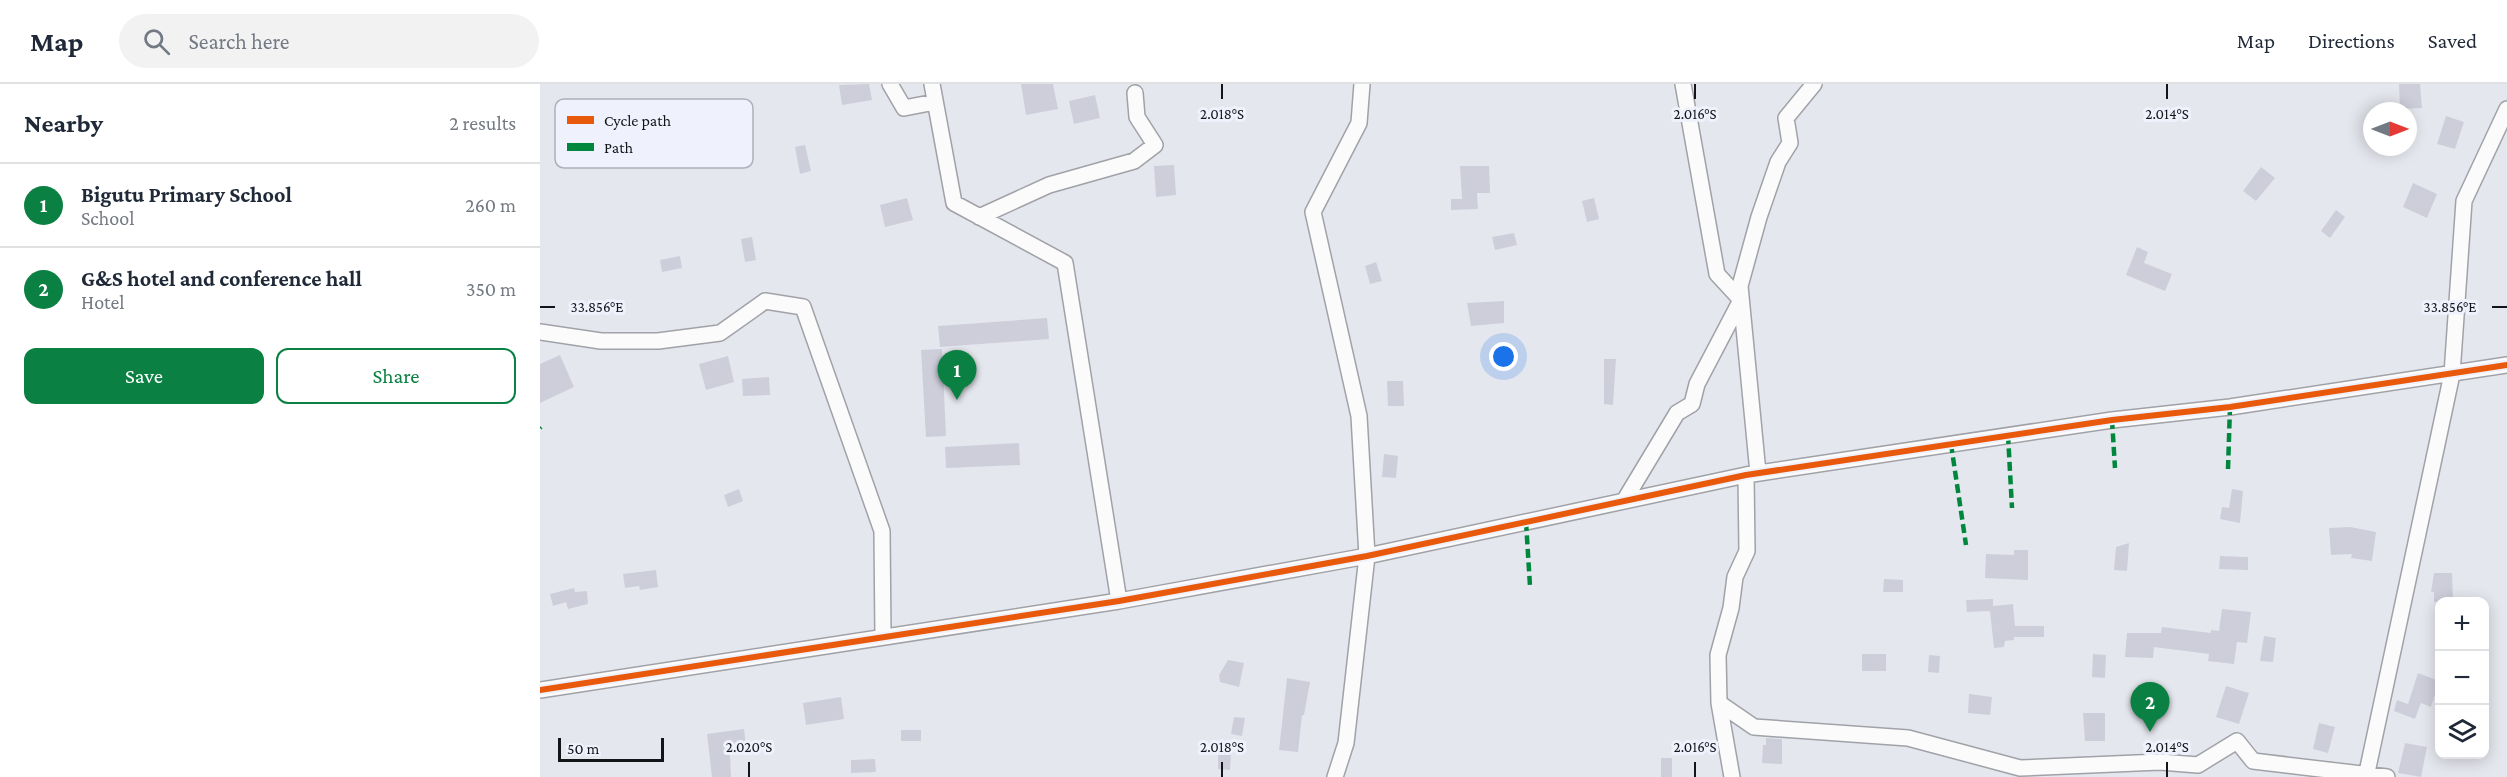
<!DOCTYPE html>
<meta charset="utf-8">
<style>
:root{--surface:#fff;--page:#f2f2f3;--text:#1f2937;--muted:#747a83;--line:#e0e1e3;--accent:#0b8043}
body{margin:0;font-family:"Crimson Pro",serif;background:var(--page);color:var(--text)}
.controls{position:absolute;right:18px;bottom:18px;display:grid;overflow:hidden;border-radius:12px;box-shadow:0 3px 15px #0003}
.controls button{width:54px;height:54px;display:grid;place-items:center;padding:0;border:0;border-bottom:2px solid var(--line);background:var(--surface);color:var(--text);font:30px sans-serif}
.compass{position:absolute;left:1823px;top:18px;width:54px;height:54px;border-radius:50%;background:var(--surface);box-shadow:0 3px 15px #0003;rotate:90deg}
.scale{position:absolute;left:18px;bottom:15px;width:106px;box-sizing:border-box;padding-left:6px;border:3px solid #131519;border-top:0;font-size:16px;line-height:21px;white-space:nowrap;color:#131519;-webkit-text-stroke:4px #eff2fd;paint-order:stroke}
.you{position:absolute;left:964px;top:273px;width:21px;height:21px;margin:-15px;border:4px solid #fff;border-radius:50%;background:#1a73e8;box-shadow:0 0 0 9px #1a73e833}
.badge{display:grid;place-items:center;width:39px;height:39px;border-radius:50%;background:var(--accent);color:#fff;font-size:20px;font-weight:700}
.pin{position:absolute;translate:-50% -50px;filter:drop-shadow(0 2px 3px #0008)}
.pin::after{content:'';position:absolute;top:32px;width:21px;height:18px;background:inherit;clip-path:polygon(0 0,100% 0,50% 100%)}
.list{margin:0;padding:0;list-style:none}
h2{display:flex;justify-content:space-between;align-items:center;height:78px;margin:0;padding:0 24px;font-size:26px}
h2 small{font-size:20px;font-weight:400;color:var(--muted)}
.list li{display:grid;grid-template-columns:39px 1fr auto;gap:18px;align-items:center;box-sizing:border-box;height:84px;padding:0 24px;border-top:2px solid var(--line)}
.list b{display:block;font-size:22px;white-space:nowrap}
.list p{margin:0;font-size:20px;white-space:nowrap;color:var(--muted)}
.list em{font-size:20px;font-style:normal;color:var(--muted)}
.actions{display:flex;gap:12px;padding:18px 24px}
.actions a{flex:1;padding:14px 0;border:2px solid var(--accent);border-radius:12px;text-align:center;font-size:21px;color:var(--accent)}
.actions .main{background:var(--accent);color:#fff}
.icon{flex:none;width:33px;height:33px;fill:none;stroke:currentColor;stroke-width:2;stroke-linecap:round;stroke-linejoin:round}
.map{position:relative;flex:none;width:1967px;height:693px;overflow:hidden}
header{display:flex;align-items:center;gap:36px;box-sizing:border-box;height:84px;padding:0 30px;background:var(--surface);border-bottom:2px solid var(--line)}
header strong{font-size:28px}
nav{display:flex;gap:33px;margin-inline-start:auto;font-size:21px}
.search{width:420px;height:54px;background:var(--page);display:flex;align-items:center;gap:15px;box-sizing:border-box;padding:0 21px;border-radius:33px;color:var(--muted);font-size:22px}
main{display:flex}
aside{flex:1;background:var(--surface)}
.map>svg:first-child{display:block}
.building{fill:#cecedb}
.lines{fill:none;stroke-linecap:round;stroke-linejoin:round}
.minor-casing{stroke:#a1a2a8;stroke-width:18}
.minor{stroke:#fbfbfc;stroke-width:15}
.quiet{stroke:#00873e;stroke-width:4.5;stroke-dasharray:9 4.5;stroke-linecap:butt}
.cycleway-casing{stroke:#eff2fd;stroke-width:10}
.cycleway{stroke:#e8590c;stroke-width:6}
.ticks{fill:none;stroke:#131519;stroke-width:2}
.key{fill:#eff2fd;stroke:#adb0b9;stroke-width:1.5}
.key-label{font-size:16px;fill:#131519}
.ticks-label{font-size:15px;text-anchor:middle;fill:#131519;stroke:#eff2fd;stroke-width:6;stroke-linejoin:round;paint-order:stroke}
</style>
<header>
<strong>Map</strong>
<div class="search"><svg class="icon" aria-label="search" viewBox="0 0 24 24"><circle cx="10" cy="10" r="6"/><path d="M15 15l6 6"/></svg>Search here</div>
<nav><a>Map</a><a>Directions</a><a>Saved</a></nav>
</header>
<main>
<aside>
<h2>Nearby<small>2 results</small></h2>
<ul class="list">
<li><span class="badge">1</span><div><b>Bigutu Primary School</b><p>School</p></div><em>260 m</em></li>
<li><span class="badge">2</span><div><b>G&amp;S hotel and conference hall</b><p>Hotel</p></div><em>350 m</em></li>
</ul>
<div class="actions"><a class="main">Save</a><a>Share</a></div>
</aside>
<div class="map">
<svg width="1967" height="693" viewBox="0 0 1967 693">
<rect width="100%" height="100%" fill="#e5e7ee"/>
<path class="building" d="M329 0 332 16 302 21 299 1Z
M481 0H513L518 25 486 31Z
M1859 0H1880L1882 24 1860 25Z
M555 11 560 34 534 40 529 17Z
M1906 32 1924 38 1915 65 1897 60Z
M265 61 271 87 260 90 255 63Z
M634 81 636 111 616 113 614 82Z
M920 82H949L950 109H937L938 125 911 126V115H922Z
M1721 83 1735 94 1716 117 1703 107Z
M1873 99 1897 110 1887 134 1863 123Z
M367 114 373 136 345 143 340 121Z
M1054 114 1059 135 1047 138 1042 117Z
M1796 126 1805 133 1790 154 1781 147Z
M974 149 977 161 955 166 952 153Z
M212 153 216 176 205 178 201 155Z
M1597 163 1608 168 1604 179 1632 190 1625 207 1586 191Z
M140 172 142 184 122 188 120 176Z
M836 178 842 197 830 200 825 182Z
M964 217V239L931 242 927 219Z
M507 234 509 255 400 263 398 242Z
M402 265 406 352 386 353 381 266Z
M20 271 34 303 0 319V280Z
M188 272 194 298 166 306 159 280Z
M1064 275H1076L1073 321 1064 320Z
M229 293 230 311 203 312 202 295Z
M847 297H863L864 322H848Z
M479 359 480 381 406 384 405 363Z
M844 370 858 372 856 394 842 393Z
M199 405 203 417 188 423 184 411Z
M1692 405 1703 407 1700 439 1680 435 1682 423 1689 424Z
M1810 443 1836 448 1832 477 1811 474 1812 470 1791 471 1789 444Z
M1589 459 1587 487 1574 486 1576 463Z
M1474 466H1488V496L1445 494 1446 470 1474 471Z
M1680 472 1708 473V486L1679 485Z
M116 486 118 503 100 506 99 502 85 504 83 490Z
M1894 489H1912L1913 518H1894V508H1891Z
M1344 495 1363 496V508H1343Z
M34 504 35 508 47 507 48 520 28 525 26 518 13 522 10 510Z
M1453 515V522L1473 520 1475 542H1504V553H1474V556L1465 557 1464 563 1454 564 1450 527 1427 528 1426 516Z
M1682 525 1711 528 1707 559 1697 558 1694 580 1668 577 1669 570 1614 563 1613 574 1585 573 1587 549H1621L1622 543 1671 549V546L1679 547Z
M1724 552 1736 554 1733 578 1720 577Z
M1322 570H1346V587H1322Z
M1553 570 1566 571 1565 594 1552 593Z
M1389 571 1400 572 1399 589 1388 588Z
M688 576 704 579 699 603 680 598 679 591Z
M1878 589 1899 597 1891 623 1881 619 1875 635 1854 627 1857 616 1868 620Z
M747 594 770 598 764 631H762L758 668 739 666Z
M1686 602 1709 609 1699 640 1676 633Z
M1429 610 1452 613 1450 631 1428 629Z
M301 613 304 635 266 641 263 619Z
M1543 629H1565V657H1545Z
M694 633 705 634 702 652 691 650Z
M1779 639 1795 643 1788 669 1773 665Z
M204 645 207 669 190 671 191 693H172L167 650Z
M361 646H381V657H361Z
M1226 654 1242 655V680L1222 679 1223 661H1226Z
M1865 659 1887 663 1881 693 1858 689Z
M678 668H691L690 686 678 685Z
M1121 674H1132V693H1121Z
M335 675 336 688 311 689V676Z"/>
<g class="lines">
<defs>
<path id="minor" d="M350 0 364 24 395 18
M392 0 414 119 525 179 579 517
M439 133 509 101 594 77 615 61 597 33 595 9
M0 248 61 257H118L180 249 225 217 263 223 342 447 343 553
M1218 389 1200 202 1219 133 1238 78 1250 59 1246 34 1274 0
M1084 417 1137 329 1152 320 1157 300 1201 216 1177 190 1143 0
M0 606 579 517 827 472 1206 391 1572 336 1690 323 1967 281
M1179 619 1214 643 1368 654 1480 684 1620 678 1658 681 1697 657 1713 677 1847 693
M795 693 806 659 827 472 819 332 773 128 819 39 822 0
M1192 693 1179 619 1178 571 1191 524 1195 493 1207 467 1206 391
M1826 693 1912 290 1924 117 1967 25"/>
</defs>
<use href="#minor" class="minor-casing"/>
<use href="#minor" class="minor"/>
<path class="quiet" d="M1572 336 1575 384
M0 344 1 343
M1468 351 1472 424
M1411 360 1426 461
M1688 385 1690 323
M986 438 990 502"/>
<defs>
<path id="cycleway" d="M0 606 579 517 827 472 1206 391 1572 336 1690 323 1967 281"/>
</defs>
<use href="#cycleway" class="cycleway-casing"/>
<use href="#cycleway" class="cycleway"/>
</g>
<path class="ticks" d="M682 0V15M1155 0V15M1627 0V15M0 223H15M1952 223H1967M209 678V693M682 678V693M1155 678V693M1627 678V693"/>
<rect x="15" y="15" width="198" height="69" rx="9" class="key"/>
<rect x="27" y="32" width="27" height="8" fill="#e8590c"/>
<rect x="27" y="59" width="27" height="8" fill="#00873e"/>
<g class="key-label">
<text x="64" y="42">Cycle path</text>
<text x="64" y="69">Path</text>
</g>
<g class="ticks-label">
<text x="682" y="35">2.018°S</text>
<text x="1155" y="35">2.016°S</text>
<text x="1627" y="35">2.014°S</text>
<text x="1910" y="228">33.856°E</text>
<text x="57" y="228">33.856°E</text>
<text x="209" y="668">2.020°S</text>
<text x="682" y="668">2.018°S</text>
<text x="1155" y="668">2.016°S</text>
<text x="1627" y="668">2.014°S</text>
</g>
</svg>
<div class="controls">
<button>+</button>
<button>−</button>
<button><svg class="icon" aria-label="layers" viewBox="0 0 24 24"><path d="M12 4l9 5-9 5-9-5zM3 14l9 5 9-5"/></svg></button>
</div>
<svg class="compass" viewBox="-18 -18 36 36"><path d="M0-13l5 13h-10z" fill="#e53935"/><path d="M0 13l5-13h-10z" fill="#747a83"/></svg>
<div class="scale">50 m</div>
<div class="you"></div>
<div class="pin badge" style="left:417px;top:316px">1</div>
<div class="pin badge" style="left:1610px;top:648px">2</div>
</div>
</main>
